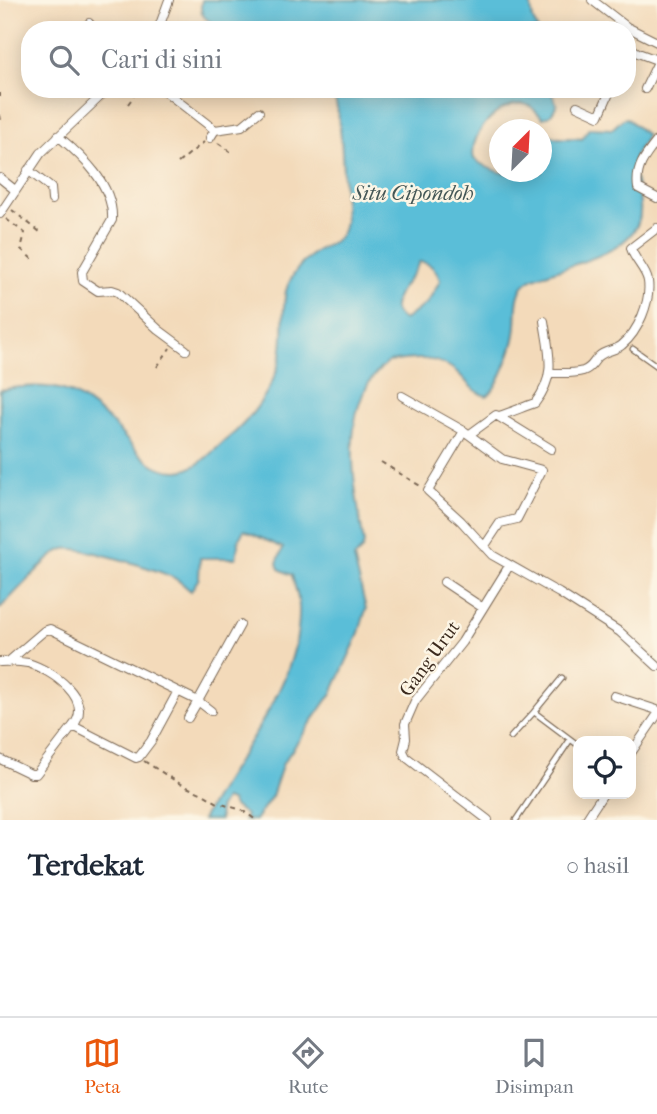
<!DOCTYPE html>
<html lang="id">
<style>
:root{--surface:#fff;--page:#f2f2f3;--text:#1f2937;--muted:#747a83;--line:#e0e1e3;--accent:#ea580c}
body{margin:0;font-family:"IM FELL French Canon",serif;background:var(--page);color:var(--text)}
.controls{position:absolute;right:21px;bottom:21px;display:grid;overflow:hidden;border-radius:14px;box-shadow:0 4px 18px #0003}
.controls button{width:63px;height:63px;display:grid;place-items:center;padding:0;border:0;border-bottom:2px solid var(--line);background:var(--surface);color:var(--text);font:35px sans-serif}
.compass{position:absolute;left:489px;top:119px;width:63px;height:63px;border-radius:50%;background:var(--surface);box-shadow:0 4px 18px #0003;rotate:24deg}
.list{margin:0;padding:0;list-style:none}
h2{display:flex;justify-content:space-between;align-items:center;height:91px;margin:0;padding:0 28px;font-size:30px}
h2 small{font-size:23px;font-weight:400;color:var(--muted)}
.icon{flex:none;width:38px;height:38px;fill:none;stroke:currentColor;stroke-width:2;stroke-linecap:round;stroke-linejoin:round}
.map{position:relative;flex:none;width:657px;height:820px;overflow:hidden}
.search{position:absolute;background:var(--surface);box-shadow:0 4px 18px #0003;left:21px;right:21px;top:21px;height:77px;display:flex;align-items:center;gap:18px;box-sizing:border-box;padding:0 24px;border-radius:28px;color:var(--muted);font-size:26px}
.sheet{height:196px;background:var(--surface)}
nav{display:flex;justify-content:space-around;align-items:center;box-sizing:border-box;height:98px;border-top:2px solid var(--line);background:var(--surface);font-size:19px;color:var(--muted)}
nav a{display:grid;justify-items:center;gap:4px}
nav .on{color:var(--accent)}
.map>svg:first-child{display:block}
.water{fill:#5abed8;stroke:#4a747b;stroke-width:2;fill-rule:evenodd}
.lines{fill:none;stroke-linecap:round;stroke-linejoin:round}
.service-casing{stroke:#7b6855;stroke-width:7}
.minor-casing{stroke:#7b6855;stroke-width:10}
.path{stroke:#7b6855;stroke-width:2;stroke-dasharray:5 5;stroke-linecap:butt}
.service{stroke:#fff;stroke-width:4.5}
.minor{stroke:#fff;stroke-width:8}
.labels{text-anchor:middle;stroke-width:5;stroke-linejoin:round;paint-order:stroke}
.street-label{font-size:19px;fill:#3b2a1e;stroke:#fcf5e5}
.water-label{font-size:21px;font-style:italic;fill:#445656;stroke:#fcf5e5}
</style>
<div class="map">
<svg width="657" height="820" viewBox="0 0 657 820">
<rect width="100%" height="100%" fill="#fcf5e5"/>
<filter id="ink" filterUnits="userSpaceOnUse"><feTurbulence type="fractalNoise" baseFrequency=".0143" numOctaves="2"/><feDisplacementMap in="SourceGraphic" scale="14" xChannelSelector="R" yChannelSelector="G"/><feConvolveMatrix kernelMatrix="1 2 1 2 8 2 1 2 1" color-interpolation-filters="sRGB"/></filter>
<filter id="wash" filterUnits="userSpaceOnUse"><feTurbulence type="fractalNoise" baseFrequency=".00686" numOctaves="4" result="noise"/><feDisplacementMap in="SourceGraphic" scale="28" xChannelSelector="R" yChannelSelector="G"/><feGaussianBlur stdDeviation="1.57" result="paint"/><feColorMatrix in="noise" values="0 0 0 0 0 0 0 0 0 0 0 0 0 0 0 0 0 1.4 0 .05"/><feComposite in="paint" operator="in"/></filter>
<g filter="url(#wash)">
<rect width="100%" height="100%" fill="#f3daba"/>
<path class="water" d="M202 0H530L533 20 538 30H226C211 22 197 19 202 0Z
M330 89H549L557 104C554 110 551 117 543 118 539 114 534 109 530 106 505 94 467 134 474 159 502 179 509 172 542 172V132L544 130C555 143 569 136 582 139L589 128 612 129 623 119 627 118 646 135C644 144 636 150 634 159 630 176 646 202 638 223 626 252 578 263 551 272 541 276 530 277 523 286 514 300 518 318 515 334 513 348 498 389 487 396 472 392 468 382 457 372 437 355 413 358 388 362 335 403 355 486 364 544L362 550 354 558 366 609 358 636 332 693 283 763 272 796 255 820H244L246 815 234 806 231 801 225 799 219 809 220 820H202C236 755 302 684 299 607 299 597 294 585 292 575L279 569 277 563 283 548 244 530 239 539 236 558H200L199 578 191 591C185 587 181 581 174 578 159 570 78 545 64 549 50 553 13 596 0 608V390C22 386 47 384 69 392 80 397 95 408 104 416 127 434 144 473 179 471 197 470 214 450 227 439 250 421 273 389 280 360 286 338 281 314 286 291 289 279 300 264 310 256 326 242 342 246 345 221 343 195 344 105 330 89ZM419 262C430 261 438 272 440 281L427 303 404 320C377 305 415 278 419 262Z"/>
</g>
<g filter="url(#ink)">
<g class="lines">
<defs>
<path id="service" d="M633 349 657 366
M562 678 534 712 578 745
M511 737 534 712
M516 820 570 740"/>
<path id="minor" d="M592 0 627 27 657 42
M89 23 94 30
M158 30 169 0
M627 45 638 53 657 60
M162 89 215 130 210 138
M645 89 657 64
M577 106 599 116 611 89
M215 130 242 126 259 112
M58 136C82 156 114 185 112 220L82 272 83 281 98 291 112 290 118 292 159 330 186 350
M657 141C645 156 635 168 638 188L657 198
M28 170 51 188 52 200
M0 178 15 190
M0 214 41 153 108 89
M551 373C561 373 573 374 583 371 592 368 592 363 598 357 605 350 615 351 622 345 638 332 651 302 648 281 646 269 634 260 631 248L657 228
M402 396 464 431 428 491 461 521 492 555 559 593 620 632 657 666
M499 416C512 412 523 407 535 403 557 375 549 354 544 321
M464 431 502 459 542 470 517 519 500 523 484 547
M470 434 496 415 551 449
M444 582 483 608
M0 662C10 661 19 661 28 663 51 670 95 699 73 726L136 758 139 757 151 741 177 693
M8 662 44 631 50 629 198 701 240 625
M614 696 657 710
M188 718 198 701 211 711
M631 753 657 715
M0 759 31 774H36L73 726
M488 820 406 757 403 751 406 739 405 724 415 701 462 642 509 566
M586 820 603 794"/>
</defs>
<use href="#service" class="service-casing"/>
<use href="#minor" class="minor-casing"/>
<path class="path" d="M0 93V97
M128 104 139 89
M0 115 2 124
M218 143 234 154
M178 163 204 142
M12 210 40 232
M6 219 25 233 21 249 33 260
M157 367 170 348
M381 462 422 487
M144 761 182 785 203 794 218 803 242 810 256 820"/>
<use href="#service" class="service"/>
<use href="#minor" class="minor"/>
</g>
</g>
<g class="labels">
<g class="street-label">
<text transform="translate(429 658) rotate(-54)" y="7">Gang Urut</text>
</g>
<g class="water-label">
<text x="413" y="200">Situ Cipondoh</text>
</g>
</g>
</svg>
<div class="controls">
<button><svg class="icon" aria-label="locate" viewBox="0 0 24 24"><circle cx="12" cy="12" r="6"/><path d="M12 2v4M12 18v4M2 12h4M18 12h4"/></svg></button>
</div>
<svg class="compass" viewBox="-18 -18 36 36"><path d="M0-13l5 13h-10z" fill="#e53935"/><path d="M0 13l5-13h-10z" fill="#747a83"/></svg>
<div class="search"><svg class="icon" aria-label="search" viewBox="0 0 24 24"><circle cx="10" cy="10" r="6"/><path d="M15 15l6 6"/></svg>Cari di sini</div>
</div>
<section class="sheet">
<h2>Terdekat<small>0 hasil</small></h2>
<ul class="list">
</ul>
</section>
<nav>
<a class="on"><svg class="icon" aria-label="map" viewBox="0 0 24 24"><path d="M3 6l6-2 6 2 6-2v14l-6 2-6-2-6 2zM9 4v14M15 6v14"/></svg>Peta</a>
<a><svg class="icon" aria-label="directions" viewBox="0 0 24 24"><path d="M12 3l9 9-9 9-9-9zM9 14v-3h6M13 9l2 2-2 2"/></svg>Rute</a>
<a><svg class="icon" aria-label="saved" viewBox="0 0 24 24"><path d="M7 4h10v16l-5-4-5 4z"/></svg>Disimpan</a>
</nav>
